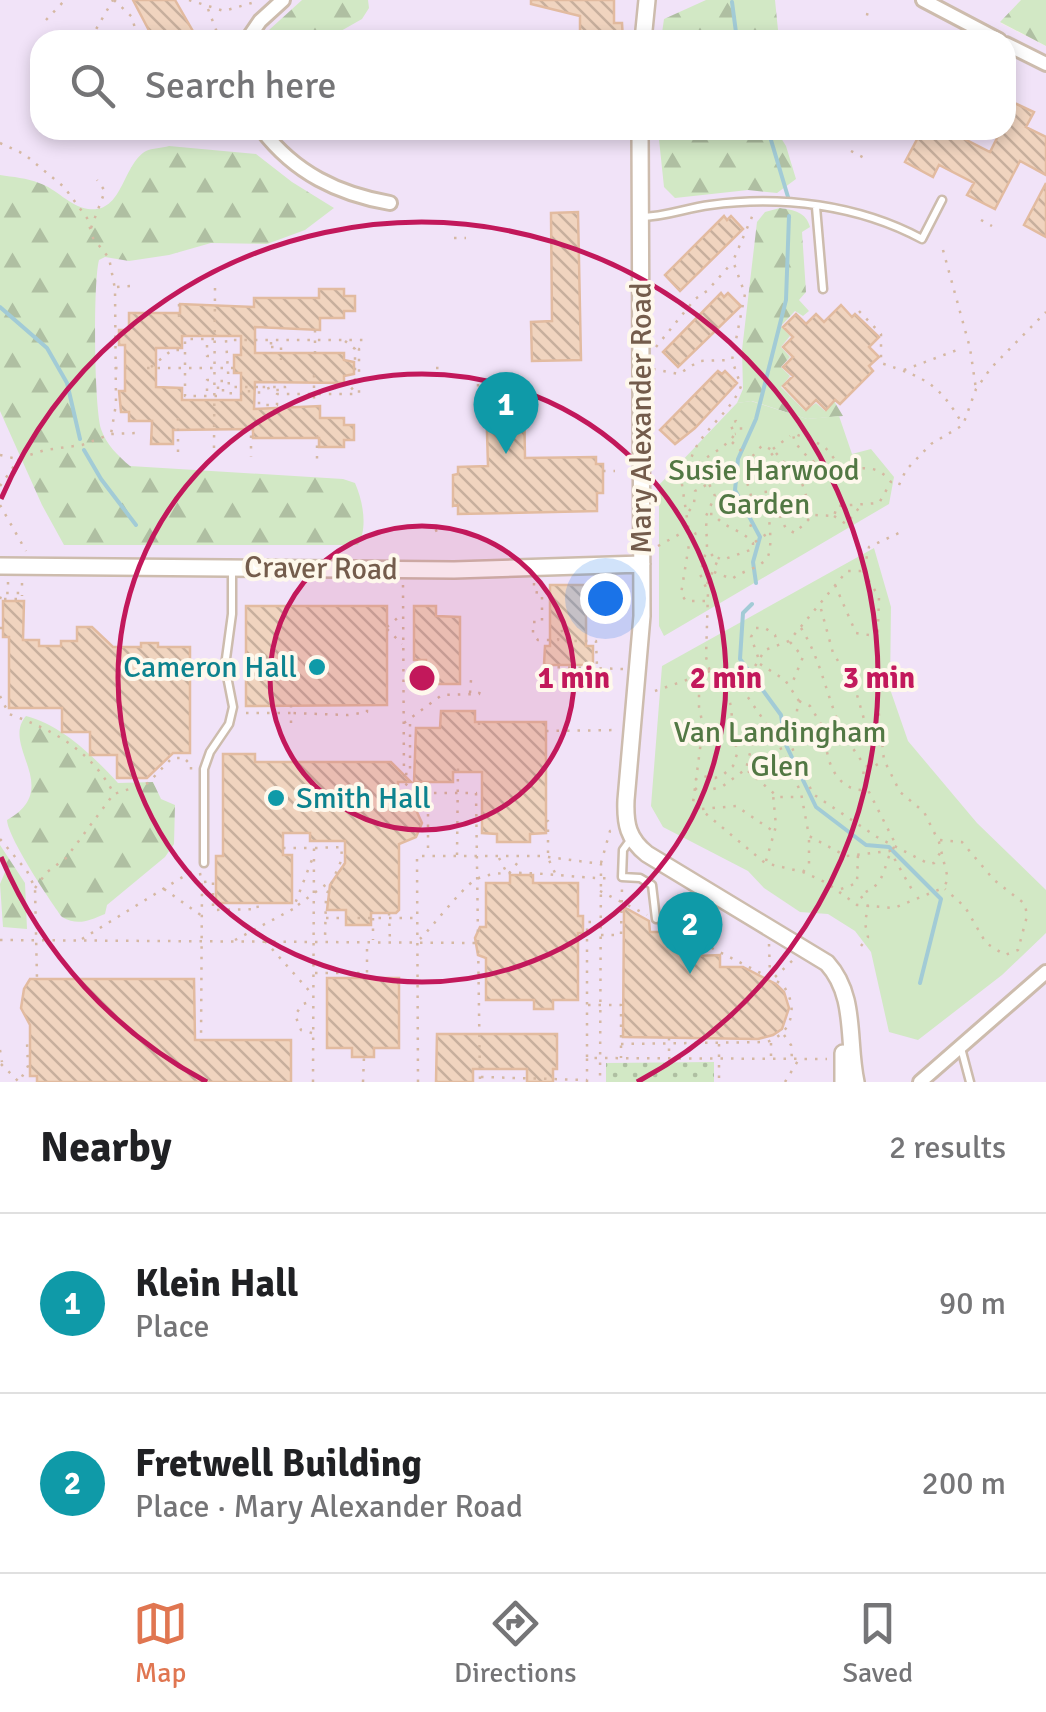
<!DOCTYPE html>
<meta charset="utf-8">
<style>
:root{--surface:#fff;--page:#f2f2f2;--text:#202124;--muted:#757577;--line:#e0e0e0;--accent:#e07651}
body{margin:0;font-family:Signika,sans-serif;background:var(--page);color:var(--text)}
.you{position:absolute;left:605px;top:598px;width:35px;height:35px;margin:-25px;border:8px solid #fff;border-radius:50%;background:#1a73e8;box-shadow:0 0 0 15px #1a73e833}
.badge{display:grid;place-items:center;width:65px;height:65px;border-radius:50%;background:var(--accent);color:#fff;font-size:32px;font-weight:700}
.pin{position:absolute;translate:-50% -82px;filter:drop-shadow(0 2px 5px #0008)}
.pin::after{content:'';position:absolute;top:52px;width:35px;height:30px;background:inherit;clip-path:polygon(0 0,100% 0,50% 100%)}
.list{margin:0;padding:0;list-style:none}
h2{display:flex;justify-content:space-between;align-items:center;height:130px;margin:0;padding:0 40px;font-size:42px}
h2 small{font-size:32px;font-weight:400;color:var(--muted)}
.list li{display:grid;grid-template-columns:65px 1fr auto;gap:30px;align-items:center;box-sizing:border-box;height:180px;padding:0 40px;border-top:2px solid var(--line)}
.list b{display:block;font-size:38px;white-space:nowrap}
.list p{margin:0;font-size:32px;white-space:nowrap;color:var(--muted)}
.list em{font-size:32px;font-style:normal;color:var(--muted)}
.icon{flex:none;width:55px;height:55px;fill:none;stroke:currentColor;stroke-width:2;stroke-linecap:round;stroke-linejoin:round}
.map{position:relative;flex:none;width:1046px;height:1082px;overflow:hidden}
.search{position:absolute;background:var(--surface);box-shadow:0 5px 15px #0003;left:30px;right:30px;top:30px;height:110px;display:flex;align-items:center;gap:25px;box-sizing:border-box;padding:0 35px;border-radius:30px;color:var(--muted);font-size:38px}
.sheet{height:490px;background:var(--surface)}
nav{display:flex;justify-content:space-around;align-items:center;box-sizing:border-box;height:140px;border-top:2px solid var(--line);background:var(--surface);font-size:28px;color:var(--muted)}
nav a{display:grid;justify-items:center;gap:5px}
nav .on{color:var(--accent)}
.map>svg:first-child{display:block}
.education{fill:#f1e3f8;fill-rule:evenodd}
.forest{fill:url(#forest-firs)}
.park{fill:url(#park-dots)}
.garden{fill:#d2e8c5}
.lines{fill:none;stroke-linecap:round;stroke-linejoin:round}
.stream{stroke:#a2cbd6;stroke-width:4}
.building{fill:url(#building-back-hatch);stroke:#e2bba0;stroke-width:2.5;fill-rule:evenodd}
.service-casing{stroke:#cdbcad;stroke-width:11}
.minor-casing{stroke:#cdbcad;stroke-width:18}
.tertiary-casing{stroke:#cdbcad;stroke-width:20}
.path{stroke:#d5b8a2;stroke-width:2.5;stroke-dasharray:2.5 8;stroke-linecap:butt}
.service{stroke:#fff;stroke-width:6}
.minor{stroke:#fff;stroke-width:12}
.tertiary{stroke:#fff;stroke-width:15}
.ring{fill:none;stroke:#c2185b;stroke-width:5}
.culture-dot{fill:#0f9aa8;stroke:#fef8ec;stroke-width:4}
.labels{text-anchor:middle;stroke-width:8;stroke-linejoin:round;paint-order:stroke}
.street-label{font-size:30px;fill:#745c4c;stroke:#fef8ec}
.park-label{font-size:30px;fill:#527844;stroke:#fef8ec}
.culture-label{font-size:30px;fill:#0d838f;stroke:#fef8ec;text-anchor:end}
.centre{fill:#c2185b;stroke:#fef8ec;stroke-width:5}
.ring-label{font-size:30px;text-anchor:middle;font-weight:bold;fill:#c2185b;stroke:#fef8ec;stroke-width:8;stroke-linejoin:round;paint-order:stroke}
</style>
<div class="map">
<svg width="1046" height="1082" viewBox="0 0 1046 1082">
<defs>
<pattern id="forest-firs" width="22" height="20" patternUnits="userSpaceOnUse" patternTransform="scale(2.5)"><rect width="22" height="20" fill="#d2e8c5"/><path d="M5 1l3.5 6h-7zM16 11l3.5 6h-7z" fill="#afbfa2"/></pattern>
<pattern id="park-dots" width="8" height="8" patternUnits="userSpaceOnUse" patternTransform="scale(2.5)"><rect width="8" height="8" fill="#d2e8c5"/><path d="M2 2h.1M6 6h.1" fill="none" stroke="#afbfa2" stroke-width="1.8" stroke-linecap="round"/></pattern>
<pattern id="building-back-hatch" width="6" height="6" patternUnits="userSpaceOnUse" patternTransform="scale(2.5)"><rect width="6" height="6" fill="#f0d4bf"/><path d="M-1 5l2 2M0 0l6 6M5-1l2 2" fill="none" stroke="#c7af9d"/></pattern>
</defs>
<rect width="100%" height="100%" fill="#fbf4e6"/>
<path class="education" d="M0 0H1021L1001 23 1046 46V1082H0ZM40 40H1006V130H40Z"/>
<path class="forest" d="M302 0H368L369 8 362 19 325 40H258Z
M706 0H775L779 40H661L664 19Z
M1021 0H1046V46L1000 22Z
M658 130H776L786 146 796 179 777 193 748 190 675 198 664 187Z
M169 146 256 154 292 182 334 208 305 230 267 244 211 243 169 255 129 261 105 257 99 260C93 282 94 406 101 429 106 444 118 456 130 466L343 479 355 483C363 501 368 528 358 545H64L42 505 0 411V175C13 177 27 178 39 183 57 189 69 206 88 209 123 214 122 165 146 151 152 148 162 148 169 146Z
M780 208C794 210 806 212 810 227L802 232 806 292 799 300 809 311 803 316 795 311 781 326 790 336 781 347 790 357 781 367 790 376 781 387 805 411 816 403 825 411 834 401 843 416 807 419 752 401 737 403 743 389 742 350 757 222 765 212Z
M26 716C62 725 94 757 118 783L153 782 161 799 175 805 174 844 165 857 107 905 105 914C88 921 78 926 62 917 49 899 8 838 7 820 64 788 0 746 26 716Z
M0 845 25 883 27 929 3 927 0 884 5 872 0 858Z"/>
<path class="park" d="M714 1062V1082H606V1063Z"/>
<path class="garden" d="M751 401 807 419 839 416 852 454 871 449 894 477 889 504 664 636 659 626V485L737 403Z
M874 548 891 607 890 689 908 741 977 823 1046 890V933L1002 975 918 1040 889 1032 871 952 855 931 828 914 800 912 764 888 748 871 663 827 651 806 662 666Z"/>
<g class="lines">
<path class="stream" d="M732 2 737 40
M768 130 788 197
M0 307 47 348 67 383 80 439
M84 450 101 479 136 525
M756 583 753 562 760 537 735 490 738 459 756 419 786 300 789 216
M752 604 743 613 740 659 781 715 785 743 816 807 866 845 889 847 941 899 920 983"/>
</g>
<path class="building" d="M133 0H175L198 40H154Z
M531 0H614V23H622L623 40H580V16L531 4Z
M1010 101 1034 112 1026 127 1046 137V175L1020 161 995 209 967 195 974 183 939 165 933 177 905 162 922 130H955L953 133 990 152 1001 130H1006V109Z
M1046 183V237L1024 225Z
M578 212 581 360 532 361 531 322 552 321 551 213Z
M724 216 727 220 731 216 743 229 680 291 665 275Z
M319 289H344V296H355V311H344V318H320V330L255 327V353H344V360L354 362V374L344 376V383L255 382 254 409 320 406V418H344V425H354V440H344V447H319V438H253V429L173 430V444H151L152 421H129V412H121L119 391H125V345H119V330H129V313H180V304L254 307V298H319ZM182 336H241V355H234V373H241V400H182V388L156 387V348H182Z
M721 293 724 297 728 293 741 306 678 367 663 352Z
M841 305 852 317 855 314 879 337 869 347 879 357 869 366 873 371 840 404 835 400 826 410 816 400 806 410 783 386 793 376 783 367 793 357 783 347 793 337 783 327 796 314 806 324 816 314 824 322Z
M718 371 722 374 725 371 737 383 695 428 675 444 660 430Z
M486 398H524L525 458 596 457V464H603V493H597V511L458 514V505L453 506V475L458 474V467L488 466Z
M550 585H586V646H593V665H544L545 646H550Z
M3 601H24L23 640H39V646H61V641H77V627H92L113 647H141V643H158V647H190V753H173L147 778H117V755H90V732H62V708H9V637H3Z
M246 606H387V705L246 706Z
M414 606H436V616L460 617V684H426V660H414Z
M441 711H475V722H546V833L530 834V842H497V834L482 833V772H453V782H414L416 728H440Z
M223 754H255V762H391L411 782H398V803L416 810 422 823 416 837 399 844V910L396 913H371V925H346V910H327L330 885 345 863V841H310V833H283V855H292V903H216V856H223Z
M510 875H533V883H578V916H583V933H578V1000H553V1009H534V1000H486V958L478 955 475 938 480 927H486V883H510Z
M624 907 649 921 650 932H673V944H696V956L720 955V967H743L776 984 784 992 789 1008 782 1029 773 1035 758 1039 623 1037Z
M327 978H399V1048H374V1057H352V1048H327Z
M30 979H194L195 1040H291V1082H37V1076H30V1025L21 1008 24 989Z
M437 1034H557V1069H553V1082H527V1069H473V1082H436Z"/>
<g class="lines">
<defs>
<path id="service" d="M816 207 823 289
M641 217C665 217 686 208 710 205 781 195 859 205 922 239L942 200
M631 839 623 850 622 877 640 878 652 885 656 919
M204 863V769L210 752 229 724 233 707 225 666 232 614V568
M961 1048 970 1082"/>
<path id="minor" d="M923 0 999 40
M247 40 260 21 283 0
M1006 44 1046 64
M262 130C295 173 338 194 390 203
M920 1082 1046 972"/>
<path id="tertiary" d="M643 40 647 0
M640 130 642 616 626 800C625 824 628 839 647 854L827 963C857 996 847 1041 856 1082
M0 566 454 570 642 564
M843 1082V1053"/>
</defs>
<use href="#service" class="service-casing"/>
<use href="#minor" class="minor-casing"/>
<use href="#tertiary" class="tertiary-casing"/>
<path class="path" d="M114 0 132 17 138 40
M189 0 224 11 255 2
M208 9 220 40
M866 14 870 15
M46 20 65 0
M91 38 113 0
M0 143 24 154 64 187 87 218 93 238 109 258 115 289 116 404 111 434
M851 151 868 160
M981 220 992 226
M91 228 105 191 97 180
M454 238H466
M943 250 970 348 976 389
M117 287 130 286
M179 304V318
M859 311 881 334V363C925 378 939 383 963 425
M315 330V361
M214 339H185V396H218V381H223V393L249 394V388
M345 341 355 349V386L347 393
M271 342V353
M207 345V356H213
M271 347H281V360
M656 347 695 299 707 291 731 264
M151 367 172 350H179
M115 368H128
M147 368H234
M436 368H446
M653 369 679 374 699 361 730 360
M904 370 957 350
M314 375V406
M478 384V398
M258 387H229L226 340H364
M268 387 269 390H285V387H259V405H277V394H359V349H355
M207 391V380H213
M251 425V457
M317 435V466
M732 442 751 460
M214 448 215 287
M773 449 790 436
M178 452V417
M776 453 793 473 818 466
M0 455 17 459 45 450 82 445 111 434 138 433
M689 467C695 432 730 416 741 386L732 360 745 294 733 261 754 212
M603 471H615
M799 474 812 514
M899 485 906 470 931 444 963 425 976 389 991 368 1046 312
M0 486 19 459
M768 499 774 503 786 529 795 533 813 515 834 516 837 506 879 503 891 482C866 449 839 491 804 453 797 445 794 443 793 433L824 446 845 472
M0 505 26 551
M689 511 694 504 695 491 708 484
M710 514H714C724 529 742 529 753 543V549L722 560 715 556
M834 516 846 524 859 508
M435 531 444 527
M755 542 768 533
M658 546 689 529 696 534H704
M864 569 869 547 901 532
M863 571 879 597 876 688 884 760 900 792 924 812 939 842 948 879 944 887
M714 572 732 579C743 570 759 569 767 558 777 543 761 480 764 460L775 452 763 445C729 475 758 490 753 518 752 524 749 529 747 534
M8 582V592
M22 583V592
M534 583V592L542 593V622H533V635L538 640H558L559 632 565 630 570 641H596L597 667
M707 584 717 562 707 548
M403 585 404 783 419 793H476L480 1082
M835 585 856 633 869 635 879 631
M0 599 2 593H22
M4 599H22V595
M705 601H686L681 594 690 538 681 478C694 461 723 452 735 434L730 424 736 421 741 425V432L735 434
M821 609 833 653 855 688 866 726 876 724
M387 627 401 615
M0 628H3
M801 628C822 661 827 700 844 735L866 726
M387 629 402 644
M790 642 803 657 791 686
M758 657 751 637 756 628H765L775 635 777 643
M760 664 785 680 799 701C795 713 798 723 795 735L789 738
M547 667 625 669
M710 671 699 675V707L703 726 693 803 765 863 803 872 827 883 857 905 894 908 943 888
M711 672 731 679H747L765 650 789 641 847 571H863
M736 680 776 738 786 739
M655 691 698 676
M470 693 471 680
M0 696 9 714C53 730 91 750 114 794L148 783 172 758H180
M799 701 810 706 827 734C823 755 835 788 860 790L866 786 863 775 865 766
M291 705V713L348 715 367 712V705
M246 713H291V725
M404 723 442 695 479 694 480 691
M479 725V715
M546 731 619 730
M861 731 852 747 865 766 873 767 883 761
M776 738 801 793 809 836 846 856 890 851 915 895
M788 739 813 794 877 837 929 864 934 863 940 853
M186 760 190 764
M191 767V773
M748 771 778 797H800
M405 774H410V719
M695 780 702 776 715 778 724 774 733 766 737 754 730 702 712 679 706 657 708 592 700 574 707 548 706 516 715 496 703 472 705 462
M695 788 700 793 723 786 746 769 752 745 767 728
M398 792H412
M428 793V855
M702 809 736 806 773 831
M546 821H548V858L556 875
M0 839 27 871 35 888 37 979
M940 840 962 842 994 880 1025 904 1027 916 1018 950 1005 955 986 943 965 907 945 889
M283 848H314L313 1082
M315 848 342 847 341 861 326 896 325 939
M457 855 458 766
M499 858 508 875 522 857
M766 861 776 826 773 794
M601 863 610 831H614
M803 872 809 864V837
M200 873 202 887 201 1040
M204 882 213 881V910L258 909 257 903
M35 888 47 872 66 858 113 795
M164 889 202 916
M841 889 857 883 858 854
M600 891 647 915
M298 905 328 883
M389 913 390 941
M326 918H418
M373 918V940
M601 935H621L622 888
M82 939 194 870
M420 939C434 925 461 889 475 880 501 864 579 880 611 878
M0 940 476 943
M235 940 293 909 313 857
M265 941 312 994
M769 944 770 975
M861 946 868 937 865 923 868 906 860 895C865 892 871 890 875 886 887 875 885 856 896 845L866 786
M315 973H367V943
M775 977 794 959
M588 1005H621V1058
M312 1033 301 1030 295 1015 303 1004 313 1001
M784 1035 791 1045 792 1059
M669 1038V1056
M771 1043V1058
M621 1044 767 1042C793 1033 799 1006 782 984L663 923
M719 1044V1082
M0 1050 2 1062
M587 1057V922H599
M1 1064 19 1082 28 1066 27 1042H30
M481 1077 587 1080
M363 1082 364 1057
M418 1082 417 856H541L601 864 600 1082
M587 1082V1058L827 1059
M785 1082 799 1059"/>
<use href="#service" class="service"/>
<use href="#minor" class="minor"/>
<use href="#tertiary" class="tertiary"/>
</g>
<circle cx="422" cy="678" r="152" fill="#c2185b" fill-opacity=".12"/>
<g class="ring">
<circle cx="422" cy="678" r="152"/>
<circle cx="422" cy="678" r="304"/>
<path d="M207 1082A457 457 0 0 1 1 857M1 499A457 457 0 1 1 637 1082"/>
</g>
<g class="culture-dot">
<circle cx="317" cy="667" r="10"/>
<circle cx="276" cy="798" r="10"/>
</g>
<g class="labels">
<g class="street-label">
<text transform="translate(641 418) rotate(-90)" y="10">Mary Alexander Road</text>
<text transform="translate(321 568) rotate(1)" y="10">Craver Road</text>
</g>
<g class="park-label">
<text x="764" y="480">Susie Harwood<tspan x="764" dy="34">Garden</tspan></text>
<text x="780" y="742">Van Landingham<tspan x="780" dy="34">Glen</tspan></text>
</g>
<g class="culture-label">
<text x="297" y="677">Cameron Hall</text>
<text x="296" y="808" text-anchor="start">Smith Hall</text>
</g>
</g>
<circle cx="422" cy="678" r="15" class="centre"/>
<g class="ring-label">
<text x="574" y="688">1 min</text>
<text x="726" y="688">2 min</text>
<text x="879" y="688">3 min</text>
</g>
</svg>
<div class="you"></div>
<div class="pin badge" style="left:506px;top:454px;background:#0f9aa8">1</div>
<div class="pin badge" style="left:690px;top:974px;background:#0f9aa8">2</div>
<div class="search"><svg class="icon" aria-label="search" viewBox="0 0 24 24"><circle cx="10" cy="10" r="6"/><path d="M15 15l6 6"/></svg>Search here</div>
</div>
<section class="sheet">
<h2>Nearby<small>2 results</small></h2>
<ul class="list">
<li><span class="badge" style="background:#0f9aa8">1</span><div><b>Klein Hall</b><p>Place</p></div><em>90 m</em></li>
<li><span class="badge" style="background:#0f9aa8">2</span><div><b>Fretwell Building</b><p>Place · Mary Alexander Road</p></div><em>200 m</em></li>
</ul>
</section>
<nav>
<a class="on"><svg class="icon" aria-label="map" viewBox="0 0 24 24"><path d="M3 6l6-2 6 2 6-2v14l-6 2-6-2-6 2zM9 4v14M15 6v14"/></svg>Map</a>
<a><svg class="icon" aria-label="directions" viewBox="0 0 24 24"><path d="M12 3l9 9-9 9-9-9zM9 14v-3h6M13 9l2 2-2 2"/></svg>Directions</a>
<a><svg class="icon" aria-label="saved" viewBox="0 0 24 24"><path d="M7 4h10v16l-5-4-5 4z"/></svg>Saved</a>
</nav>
